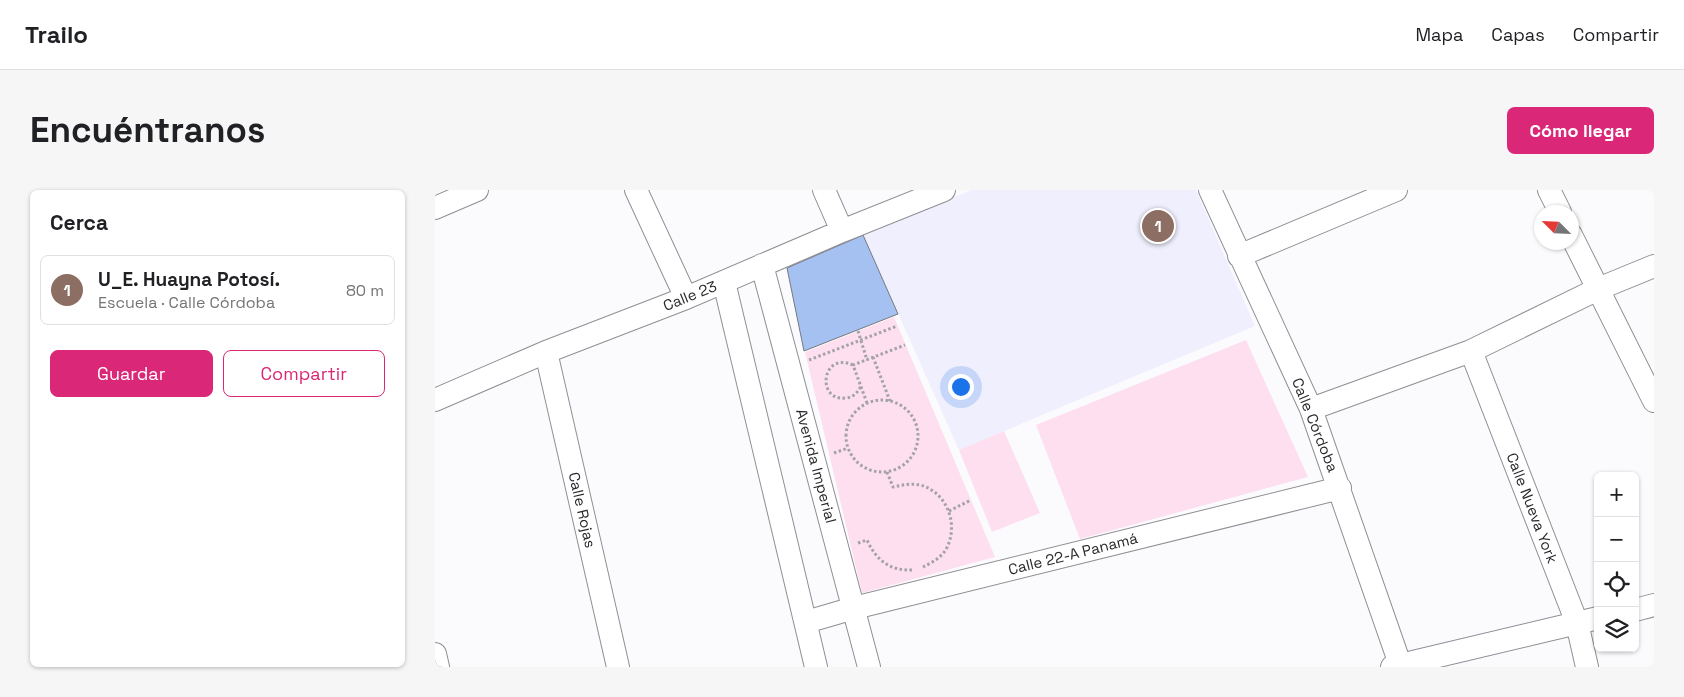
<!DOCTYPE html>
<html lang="es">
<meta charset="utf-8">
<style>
:root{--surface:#fff;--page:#f6f6f6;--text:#202124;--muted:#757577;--line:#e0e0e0;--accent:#db2777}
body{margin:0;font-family:"Space Grotesk",sans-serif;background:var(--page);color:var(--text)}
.controls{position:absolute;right:15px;bottom:15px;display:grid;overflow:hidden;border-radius:8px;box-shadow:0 1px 4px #0004}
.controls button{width:45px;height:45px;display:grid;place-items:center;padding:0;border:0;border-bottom:1px solid var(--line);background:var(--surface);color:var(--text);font:25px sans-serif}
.compass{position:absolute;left:1099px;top:15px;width:45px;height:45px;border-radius:50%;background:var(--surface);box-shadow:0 1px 4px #0004;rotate:294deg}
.you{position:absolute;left:525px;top:196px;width:18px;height:18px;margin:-12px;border:4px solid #fff;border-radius:50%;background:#1a73e8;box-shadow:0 0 0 8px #1a73e833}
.badge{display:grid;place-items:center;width:32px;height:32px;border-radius:50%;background:var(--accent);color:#fff;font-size:16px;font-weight:700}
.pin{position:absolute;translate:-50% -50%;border:2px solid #fff;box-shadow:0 1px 5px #0006}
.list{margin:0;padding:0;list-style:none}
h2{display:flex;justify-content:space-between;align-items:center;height:65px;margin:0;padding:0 20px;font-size:21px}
h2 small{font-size:16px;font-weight:400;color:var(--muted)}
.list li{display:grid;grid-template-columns:32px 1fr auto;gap:15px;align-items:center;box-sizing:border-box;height:70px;margin:0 10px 10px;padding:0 10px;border:1px solid var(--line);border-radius:8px}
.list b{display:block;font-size:19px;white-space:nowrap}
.list p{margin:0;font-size:16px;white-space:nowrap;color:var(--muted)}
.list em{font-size:16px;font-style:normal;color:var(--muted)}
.actions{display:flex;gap:10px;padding:15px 20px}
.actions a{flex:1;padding:11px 0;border:1px solid var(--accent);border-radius:8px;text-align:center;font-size:18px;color:var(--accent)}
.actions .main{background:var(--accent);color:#fff}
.icon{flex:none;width:28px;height:28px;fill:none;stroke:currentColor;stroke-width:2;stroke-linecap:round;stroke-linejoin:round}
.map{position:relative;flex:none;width:1219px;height:477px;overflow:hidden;border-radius:8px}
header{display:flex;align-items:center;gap:30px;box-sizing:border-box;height:70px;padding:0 25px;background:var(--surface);border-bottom:1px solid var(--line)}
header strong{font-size:24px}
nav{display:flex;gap:28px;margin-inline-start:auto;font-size:18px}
.intro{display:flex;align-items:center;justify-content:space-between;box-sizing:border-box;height:120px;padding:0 30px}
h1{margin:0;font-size:35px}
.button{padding:12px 22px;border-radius:8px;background:var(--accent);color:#fff;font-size:18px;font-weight:700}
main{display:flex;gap:30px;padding:0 30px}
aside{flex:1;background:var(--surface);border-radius:8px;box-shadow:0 1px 4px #0004}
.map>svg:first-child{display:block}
.built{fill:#f0effe}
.green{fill:#fddff0}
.building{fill:#a5c1f1;stroke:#75787d}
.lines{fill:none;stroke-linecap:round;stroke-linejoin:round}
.minor-casing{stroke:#8f8f95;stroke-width:24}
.path{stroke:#a3a2a5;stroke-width:3;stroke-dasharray:2.5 2.5;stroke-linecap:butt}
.minor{stroke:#fff;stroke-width:22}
.labels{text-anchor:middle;stroke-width:4;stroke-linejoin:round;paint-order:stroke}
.street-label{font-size:15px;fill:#28272a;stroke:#fff}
</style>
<header>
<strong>Trailo</strong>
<nav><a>Mapa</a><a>Capas</a><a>Compartir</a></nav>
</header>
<div class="intro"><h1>Encuéntranos</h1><a class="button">Cómo llegar</a></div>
<main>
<aside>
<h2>Cerca<small></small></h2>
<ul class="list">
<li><span class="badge" style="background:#8d6e63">1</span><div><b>U_E. Huayna Potosí.</b><p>Escuela · Calle Córdoba</p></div><em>80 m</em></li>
</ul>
<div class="actions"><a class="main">Guardar</a><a>Compartir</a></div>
</aside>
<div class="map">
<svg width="1219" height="477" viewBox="0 0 1219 477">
<rect width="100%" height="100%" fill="#fbfbfe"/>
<path class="built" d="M536 0H761L820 136 524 260 428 45Z"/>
<path class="green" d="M459 127 560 367 427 403 370 162Z
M811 150 873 287 645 349 601 235Z
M569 241 605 323 557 342 524 260Z"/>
<path class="building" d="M428 45 463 124 369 161 352 78Z"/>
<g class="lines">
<defs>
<path id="minor" d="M201 0 251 108
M389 0 407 41
M775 0 876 219 966 477
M1114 0 1125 22
M0 18 42 0
M1136 45 1219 211
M804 66 961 0
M327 75 434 477
M289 92 381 477
M1036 161 1142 433 1152 477
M111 162 183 477
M0 210 111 162 251 108 407 41 509 0
M876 219 1036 161 1163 99 1219 76
M1200 420 1219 415
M371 432 419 418 905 298
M0 464 3 477
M957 477 1163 428"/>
</defs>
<use href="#minor" class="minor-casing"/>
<path class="path" d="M423 141 432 170
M438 167 455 211
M374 170 462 136
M418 175C386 161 381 212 411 208 419 207 423 202 426 196
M411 246a36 36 0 1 1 72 0a36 36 0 1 1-72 0Z
M432 213 418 175 470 155
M399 263 413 258
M452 282 458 297C467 295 476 293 485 295 513 302 525 337 510 361 504 369 496 373 488 377
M514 321 536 310
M423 353 432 350C441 370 455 381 477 380"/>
<use href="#minor" class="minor"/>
</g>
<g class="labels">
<g class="street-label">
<text transform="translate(255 106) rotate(-22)" y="5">Calle 23</text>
<text transform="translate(880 235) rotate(68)" y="5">Calle Córdoba</text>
<text transform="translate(381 276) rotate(75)" y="5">Avenida Imperial</text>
<text transform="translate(1097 318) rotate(69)" y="5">Calle Nueva York</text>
<text transform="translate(147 320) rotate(77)" y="5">Calle Rojas</text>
<text transform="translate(638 364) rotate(-14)" y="5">Calle 22-A Panamá</text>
</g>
</g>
</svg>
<div class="controls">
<button>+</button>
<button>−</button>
<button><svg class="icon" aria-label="locate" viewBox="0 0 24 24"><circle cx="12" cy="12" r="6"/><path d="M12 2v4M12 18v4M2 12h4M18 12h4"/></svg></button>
<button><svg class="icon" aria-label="layers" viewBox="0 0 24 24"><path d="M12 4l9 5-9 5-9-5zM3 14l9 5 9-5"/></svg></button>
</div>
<svg class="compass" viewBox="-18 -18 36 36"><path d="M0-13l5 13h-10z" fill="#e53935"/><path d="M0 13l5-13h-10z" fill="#757577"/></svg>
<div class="you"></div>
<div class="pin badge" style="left:723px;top:36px;background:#8d6e63">1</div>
</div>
</main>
